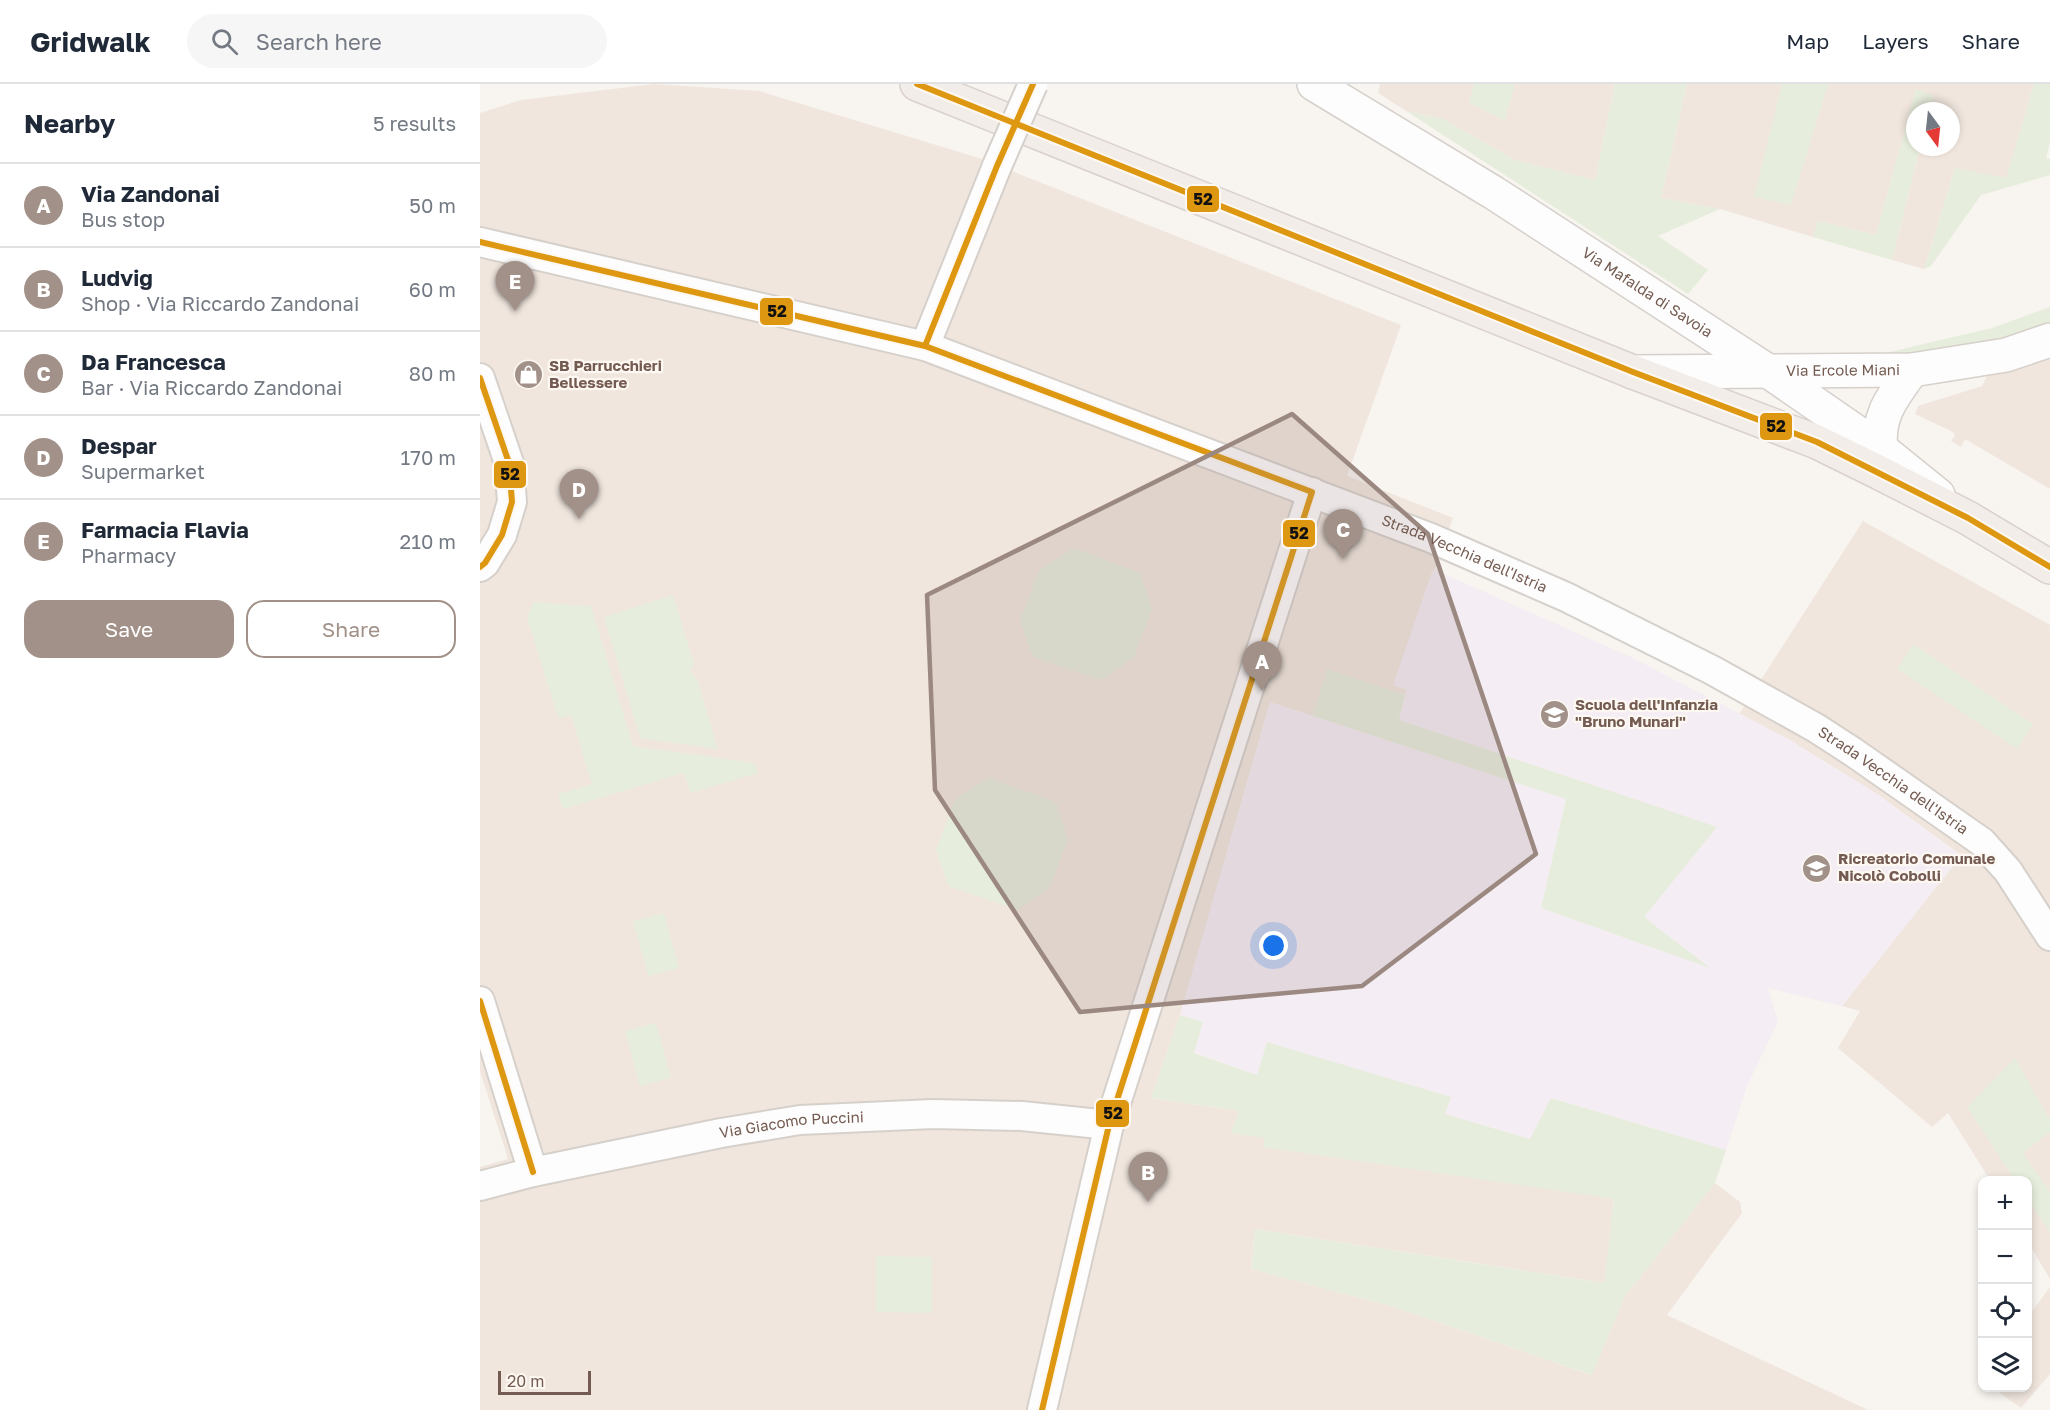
<!DOCTYPE html>
<meta charset="utf-8">
<style>
:root{--surface:#fff;--page:#f6f6f7;--text:#1f2937;--muted:#747a83;--line:#e0e1e3;--accent:#a29189}
body{margin:0;font-family:"Golos Text",sans-serif;background:var(--page);color:var(--text)}
.controls{position:absolute;right:18px;bottom:18px;display:grid;overflow:hidden;border-radius:12px;box-shadow:0 3px 9px #0003}
.controls button{width:54px;height:54px;display:grid;place-items:center;padding:0;border:0;border-bottom:2px solid var(--line);background:var(--surface);color:var(--text);font:30px sans-serif}
.compass{position:absolute;left:1426px;top:18px;width:54px;height:54px;border-radius:50%;background:var(--surface);box-shadow:0 3px 9px #0003;rotate:165deg}
.scale{position:absolute;left:18px;bottom:15px;width:93px;box-sizing:border-box;padding-left:6px;border:3px solid #745b51;border-top:0;font-size:16px;line-height:21px;white-space:nowrap;color:#745b51;-webkit-text-stroke:4px #fef8f3;paint-order:stroke}
.you{position:absolute;left:794px;top:862px;width:21px;height:21px;margin:-15px;border:4px solid #fff;border-radius:50%;background:#1a73e8;box-shadow:0 0 0 9px #1a73e833}
.badge{display:grid;place-items:center;width:39px;height:39px;border-radius:50%;background:var(--accent);color:#fff;font-size:20px;font-weight:700}
.pin{position:absolute;translate:-50% -50px;filter:drop-shadow(0 2px 3px #0008)}
.pin::after{content:'';position:absolute;top:32px;width:21px;height:18px;background:inherit;clip-path:polygon(0 0,100% 0,50% 100%)}
.list{margin:0;padding:0;list-style:none}
h2{display:flex;justify-content:space-between;align-items:center;height:78px;margin:0;padding:0 24px;font-size:26px}
h2 small{font-size:20px;font-weight:400;color:var(--muted)}
.list li{display:grid;grid-template-columns:39px 1fr auto;gap:18px;align-items:center;box-sizing:border-box;height:84px;padding:0 24px;border-top:2px solid var(--line)}
.list b{display:block;font-size:22px;white-space:nowrap}
.list p{margin:0;font-size:20px;white-space:nowrap;color:var(--muted)}
.list em{font-size:20px;font-style:normal;color:var(--muted)}
.actions{display:flex;gap:12px;padding:18px 24px}
.actions a{flex:1;padding:14px 0;border:2px solid var(--accent);border-radius:18px;text-align:center;font-size:21px;color:var(--accent)}
.actions .main{background:var(--accent);color:#fff}
.icon{flex:none;width:33px;height:33px;fill:none;stroke:currentColor;stroke-width:2;stroke-linecap:round;stroke-linejoin:round}
.map{position:relative;flex:none;width:1570px;height:1326px;overflow:hidden}
header{display:flex;align-items:center;gap:36px;box-sizing:border-box;height:84px;padding:0 30px;background:var(--surface);border-bottom:2px solid var(--line)}
header strong{font-size:28px}
nav{display:flex;gap:33px;margin-inline-start:auto;font-size:21px}
.search{width:420px;height:54px;background:var(--page);display:flex;align-items:center;gap:15px;box-sizing:border-box;padding:0 21px;border-radius:33px;color:var(--muted);font-size:22px}
main{display:flex}
aside{flex:1;background:var(--surface)}
.map>svg:first-child{display:block}
.residential{fill:#f0e6de}
.education{fill:#f4edf4}
.green{fill:#e7eddc}
.lines{fill:none;stroke-linecap:round;stroke-linejoin:round}
.minor-casing{stroke:#d6d0cb;stroke-width:32}
.tertiary-casing{stroke:#d6d0cb;stroke-width:36}
.primary-casing{stroke:#d9d1cd;stroke-width:36}
.minor{stroke:#fefdfd;stroke-width:28}
.tertiary{stroke:#fefdfd;stroke-width:33}
.primary{stroke:#f2ede8;stroke-width:33}
.minor-bridge-casing{stroke:#d6d0cb;stroke-width:32;stroke-linecap:butt}
.minor-bridge{stroke:#fefdfd;stroke-width:28}
.bus-1-casing{stroke:#fef8f3;stroke-width:10}
.bus-1{stroke:#dd9710;stroke-width:6}
.marked{fill:#9b8981;fill-opacity:0.2;stroke:#9b8981;stroke-width:4.5;stroke-linejoin:round}
.labels{text-anchor:middle;stroke-width:4.5;stroke-linejoin:round;paint-order:stroke}
.street-label{font-size:15px;fill:#745b51;stroke:#fef8f3}
.poi-label{font-size:15px;font-weight:bold;fill:#745b51;stroke:#fef8f3;text-anchor:start}
.line-badge{stroke:#fef8f3;stroke-width:2}
.pale-badge-label{font-size:16px;text-anchor:middle;font-weight:bold;fill:#111}
</style>
<header>
<strong>Gridwalk</strong>
<div class="search"><svg class="icon" aria-label="search" viewBox="0 0 24 24"><circle cx="10" cy="10" r="6"/><path d="M15 15l6 6"/></svg>Search here</div>
<nav><a>Map</a><a>Layers</a><a>Share</a></nav>
</header>
<main>
<aside>
<h2>Nearby<small>5 results</small></h2>
<ul class="list">
<li><span class="badge">A</span><div><b>Via Zandonai</b><p>Bus stop</p></div><em>50 m</em></li>
<li><span class="badge">B</span><div><b>Ludvig</b><p>Shop · Via Riccardo Zandonai</p></div><em>60 m</em></li>
<li><span class="badge">C</span><div><b>Da Francesca</b><p>Bar · Via Riccardo Zandonai</p></div><em>80 m</em></li>
<li><span class="badge">D</span><div><b>Despar</b><p>Supermarket</p></div><em>170 m</em></li>
<li><span class="badge">E</span><div><b>Farmacia Flavia</b><p>Pharmacy</p></div><em>210 m</em></li>
</ul>
<div class="actions"><a class="main">Save</a><a>Share</a></div>
</aside>
<div class="map">
<svg width="1570" height="1326" viewBox="0 0 1570 1326">
<rect width="100%" height="100%" fill="#f8f4f0"/>
<path class="residential" d="M174 0 279 7 499 74 921 241 867 392 973 434 914 600 927 606 925 611 848 586 833 632 790 618 700 931 671 1014 759 1027 785 1054 784 1063 1134 1114 1125 1199 775 1145 771 1185 914 1223 1111 1291 1145 1212 1235 1099 1260 1118 1262 1129 1187 1231 1388 1326H0V1083L28 1075 0 987V29L41 16Z
M900 0H1135L1115 96 1035 76 963 35 926 27 898 9Z
M1207 0H1554L1526 95 1475 84 1444 185 1412 176 1440 63H1471V27H1449L1453 11 1436 6 1396 151 1338 137 1333 153 1240 125 1181 114Z
M1570 237V405L1485 355 1481 363 1471 357 1475 351 1473 348 1435 330 1438 322 1502 302 1524 257Z
M1383 437 1570 541V1195L1548 1158V1096H1510L1468 1029 1452 1043 1358 964 1380 927 1362 922 1481 771 1397 710 1308 655 1259 630Z
M1570 1203V1290L1541 1324 1513 1304H1548V1233Z"/>
<path class="education" d="M953 485 1155 575 1308 655 1397 710 1481 772 1362 922 1288 904 1298 938 1267 1002 1246 1066 1072 1014 1051 1055 965 1030 971 1013 787 959 777 991 714 968 723 938 700 931 790 618 1086 715 1061 824 1228 883 1164 833 1236 743 919 636 927 606 913 601Z"/>
<path class="green" d="M994 0H1035L1025 37 989 19Z
M1135 0H1207L1181 114 1240 125 1178 152 1228 186 1208 210 926 27 963 35 1035 76 1115 96Z
M1302 0H1348L1311 121 1274 113Z
M1554 0H1570V58L1566 74 1570 75V91L1501 111 1451 182 1444 185 1475 84 1526 94Z
M1436 5 1453 11 1449 27H1435V63H1440L1412 176 1333 153 1338 137 1396 151Z
M1570 223V237L1524 257 1384 274 1512 244Z
M594 464 660 489 672 525 654 573 622 596 553 573 540 537 559 486Z
M193 511 214 580 210 586 218 597 238 665 160 654 124 533Z
M53 518 111 522 153 662 275 679 278 689 210 709 204 689 83 725 78 710 112 700 91 631 78 634 47 534Z
M1433 560 1553 640 1537 665 1417 585Z
M847 585 925 611 919 636 1237 743 1164 833 1230 884 1061 824 1086 715 833 632Z
M509 694 576 718 588 755 570 803 538 826 468 802 456 766 475 715Z
M184 829 199 884 168 892 153 837Z
M700 931 723 938 714 969 777 991 787 958 971 1013 965 1030 1050 1055 1071 1014 1246 1066 1235 1099 1145 1212 1112 1291 914 1223 771 1185 775 1145 1124 1199 1134 1115 784 1063V1054L751 1049 759 1027 671 1014Z
M176 939 191 994 160 1002 145 947Z
M1535 974 1570 1036V1048L1543 1069 1570 1108V1149L1548 1115V1096H1535L1487 1023Z
M396 1172 452 1173V1229L396 1228Z"/>
<g class="lines">
<defs>
<g id="minor">
<path id="s1" d="M0 158 445 262 951 454 1086 513 1232 586 1336 644 1373 668 1502 758 1528 787 1570 852"/>
<path d="M445 262 517 82"/>
<path d="M0 294 29 379 32 418 22 451 5 479 0 483"/>
<path d="M0 917 53 1088"/>
<path id="s2" d="M0 1102 53 1088 241 1049 320 1036 453 1030 542 1032 629 1041"/>
<path d="M562 1326 629 1041 832 408"/>
</g>
<g id="tertiary">
<path id="s3" d="M834 0 1014 109 1288 287 1401 365 1458 411"/>
<path id="s4" d="M1153 288 1432 286 1526 271 1570 256"/>
<path d="M1401 365C1396 332 1414 311 1432 286"/>
</g>
<path id="primary" d="M437 0 1153 288 1337 358 1396 387 1488 434 1570 483"/>
</defs>
<use href="#minor" class="minor-casing"/>
<use href="#tertiary" class="tertiary-casing"/>
<use href="#primary" class="primary-casing"/>
<use href="#minor" class="minor"/>
<use href="#tertiary" class="tertiary"/>
<use href="#primary" class="primary"/>
<defs>
<path id="minor-bridge" d="M517 82 553 0"/>
</defs>
<use href="#minor-bridge" class="minor-bridge-casing"/>
<use href="#minor-bridge" class="minor-bridge"/>
<defs>
<path id="bus-1" d="M437 0 1153 288 1337 358 1488 434 1570 483
M0 158 445 262 832 408 629 1041 562 1326
M445 262 517 82 553 0
M0 294 29 379 32 418 22 451 5 479 0 483
M0 917 53 1088"/>
</defs>
<use href="#bus-1" class="bus-1-casing"/>
<use href="#bus-1" class="bus-1"/>
</g>
<path class="marked" d="M812 330 948 450 1056 770 882 902 600 928 455 706 447 511Z"/>
<defs>
<symbol id="shop-disc" viewBox="-11 -11 22 22"><circle r="9.5" fill="#a29189" stroke="#fef8f3"/><path d="M-5-2.5h2.3a2.7 3.5 0 0 1 5.4 0H5L5.5 6h-11ZM-1.5-2.5h3a1.5 2.3 0 0 0-3 0Z" fill="#fff"/></symbol>
<symbol id="school-disc" viewBox="-11 -11 22 22"><circle r="9.5" fill="#a29189" stroke="#fef8f3"/><path d="M0-5L7-2L0 1L-7-2ZM-4 1L0 2.5L4 1V4Q0 6-4 4Z" fill="#fff"/></symbol>
</defs>
<g fill-rule="evenodd">
<use href="#shop-disc" x="32" y="274" width="33" height="33"/>
<use href="#school-disc" x="1058" y="614" width="33" height="33"/>
<use href="#school-disc" x="1320" y="768" width="33" height="33"/>
</g>
<g class="labels">
<g class="street-label">
<text dy="5" stroke="none"><textPath href="#s3" startOffset="393">Via Mafalda di Savoia</textPath></text>
<text dy="5" stroke="none"><textPath href="#s4" startOffset="210">Via Ercole Miani</textPath></text>
<text dy="5" stroke="none"><textPath href="#s1" startOffset="1035">Strada Vecchia dell'Istria</textPath></text>
<text dy="5" stroke="none"><textPath href="#s1" startOffset="1521">Strada Vecchia dell'Istria</textPath></text>
<text dy="5" stroke="none"><textPath href="#s2" startOffset="318">Via Giacomo Puccini</textPath></text>
</g>
<g class="poi-label">
<text x="69" y="287">SB Parrucchieri<tspan x="69" dy="17">Bellessere</tspan></text>
<text x="1095" y="626">Scuola dell'Infanzia<tspan x="1095" dy="17">"Bruno Munari"</tspan></text>
<text x="1358" y="780">Ricreatorio Comunale<tspan x="1358" dy="17">Nicolò Cobolli</tspan></text>
</g>
</g>
<g class="line-badge">
<rect x="706" y="101" width="34" height="28" rx="6" fill="#dd9710"/>
<rect x="279" y="213" width="35" height="29" rx="6" fill="#dd9710"/>
<rect x="1279" y="328" width="34" height="29" rx="6" fill="#dd9710"/>
<rect x="13" y="376" width="34" height="29" rx="6" fill="#dd9710"/>
<rect x="802" y="435" width="34" height="29" rx="6" fill="#dd9710"/>
<rect x="615" y="1015" width="35" height="29" rx="6" fill="#dd9710"/>
</g>
<g class="pale-badge-label">
<text x="723" y="121">52</text>
<text x="297" y="233">52</text>
<text x="1296" y="348">52</text>
<text x="30" y="396">52</text>
<text x="819" y="455">52</text>
<text x="633" y="1035">52</text>
</g>
</svg>
<div class="controls">
<button>+</button>
<button>−</button>
<button><svg class="icon" aria-label="locate" viewBox="0 0 24 24"><circle cx="12" cy="12" r="6"/><path d="M12 2v4M12 18v4M2 12h4M18 12h4"/></svg></button>
<button><svg class="icon" aria-label="layers" viewBox="0 0 24 24"><path d="M12 4l9 5-9 5-9-5zM3 14l9 5 9-5"/></svg></button>
</div>
<svg class="compass" viewBox="-18 -18 36 36"><path d="M0-13l5 13h-10z" fill="#e53935"/><path d="M0 13l5-13h-10z" fill="#747a83"/></svg>
<div class="scale">20 m</div>
<div class="you"></div>
<div class="pin badge" style="left:782px;top:607px">A</div>
<div class="pin badge" style="left:668px;top:1118px">B</div>
<div class="pin badge" style="left:863px;top:475px">C</div>
<div class="pin badge" style="left:99px;top:435px">D</div>
<div class="pin badge" style="left:35px;top:227px">E</div>
</div>
</main>
